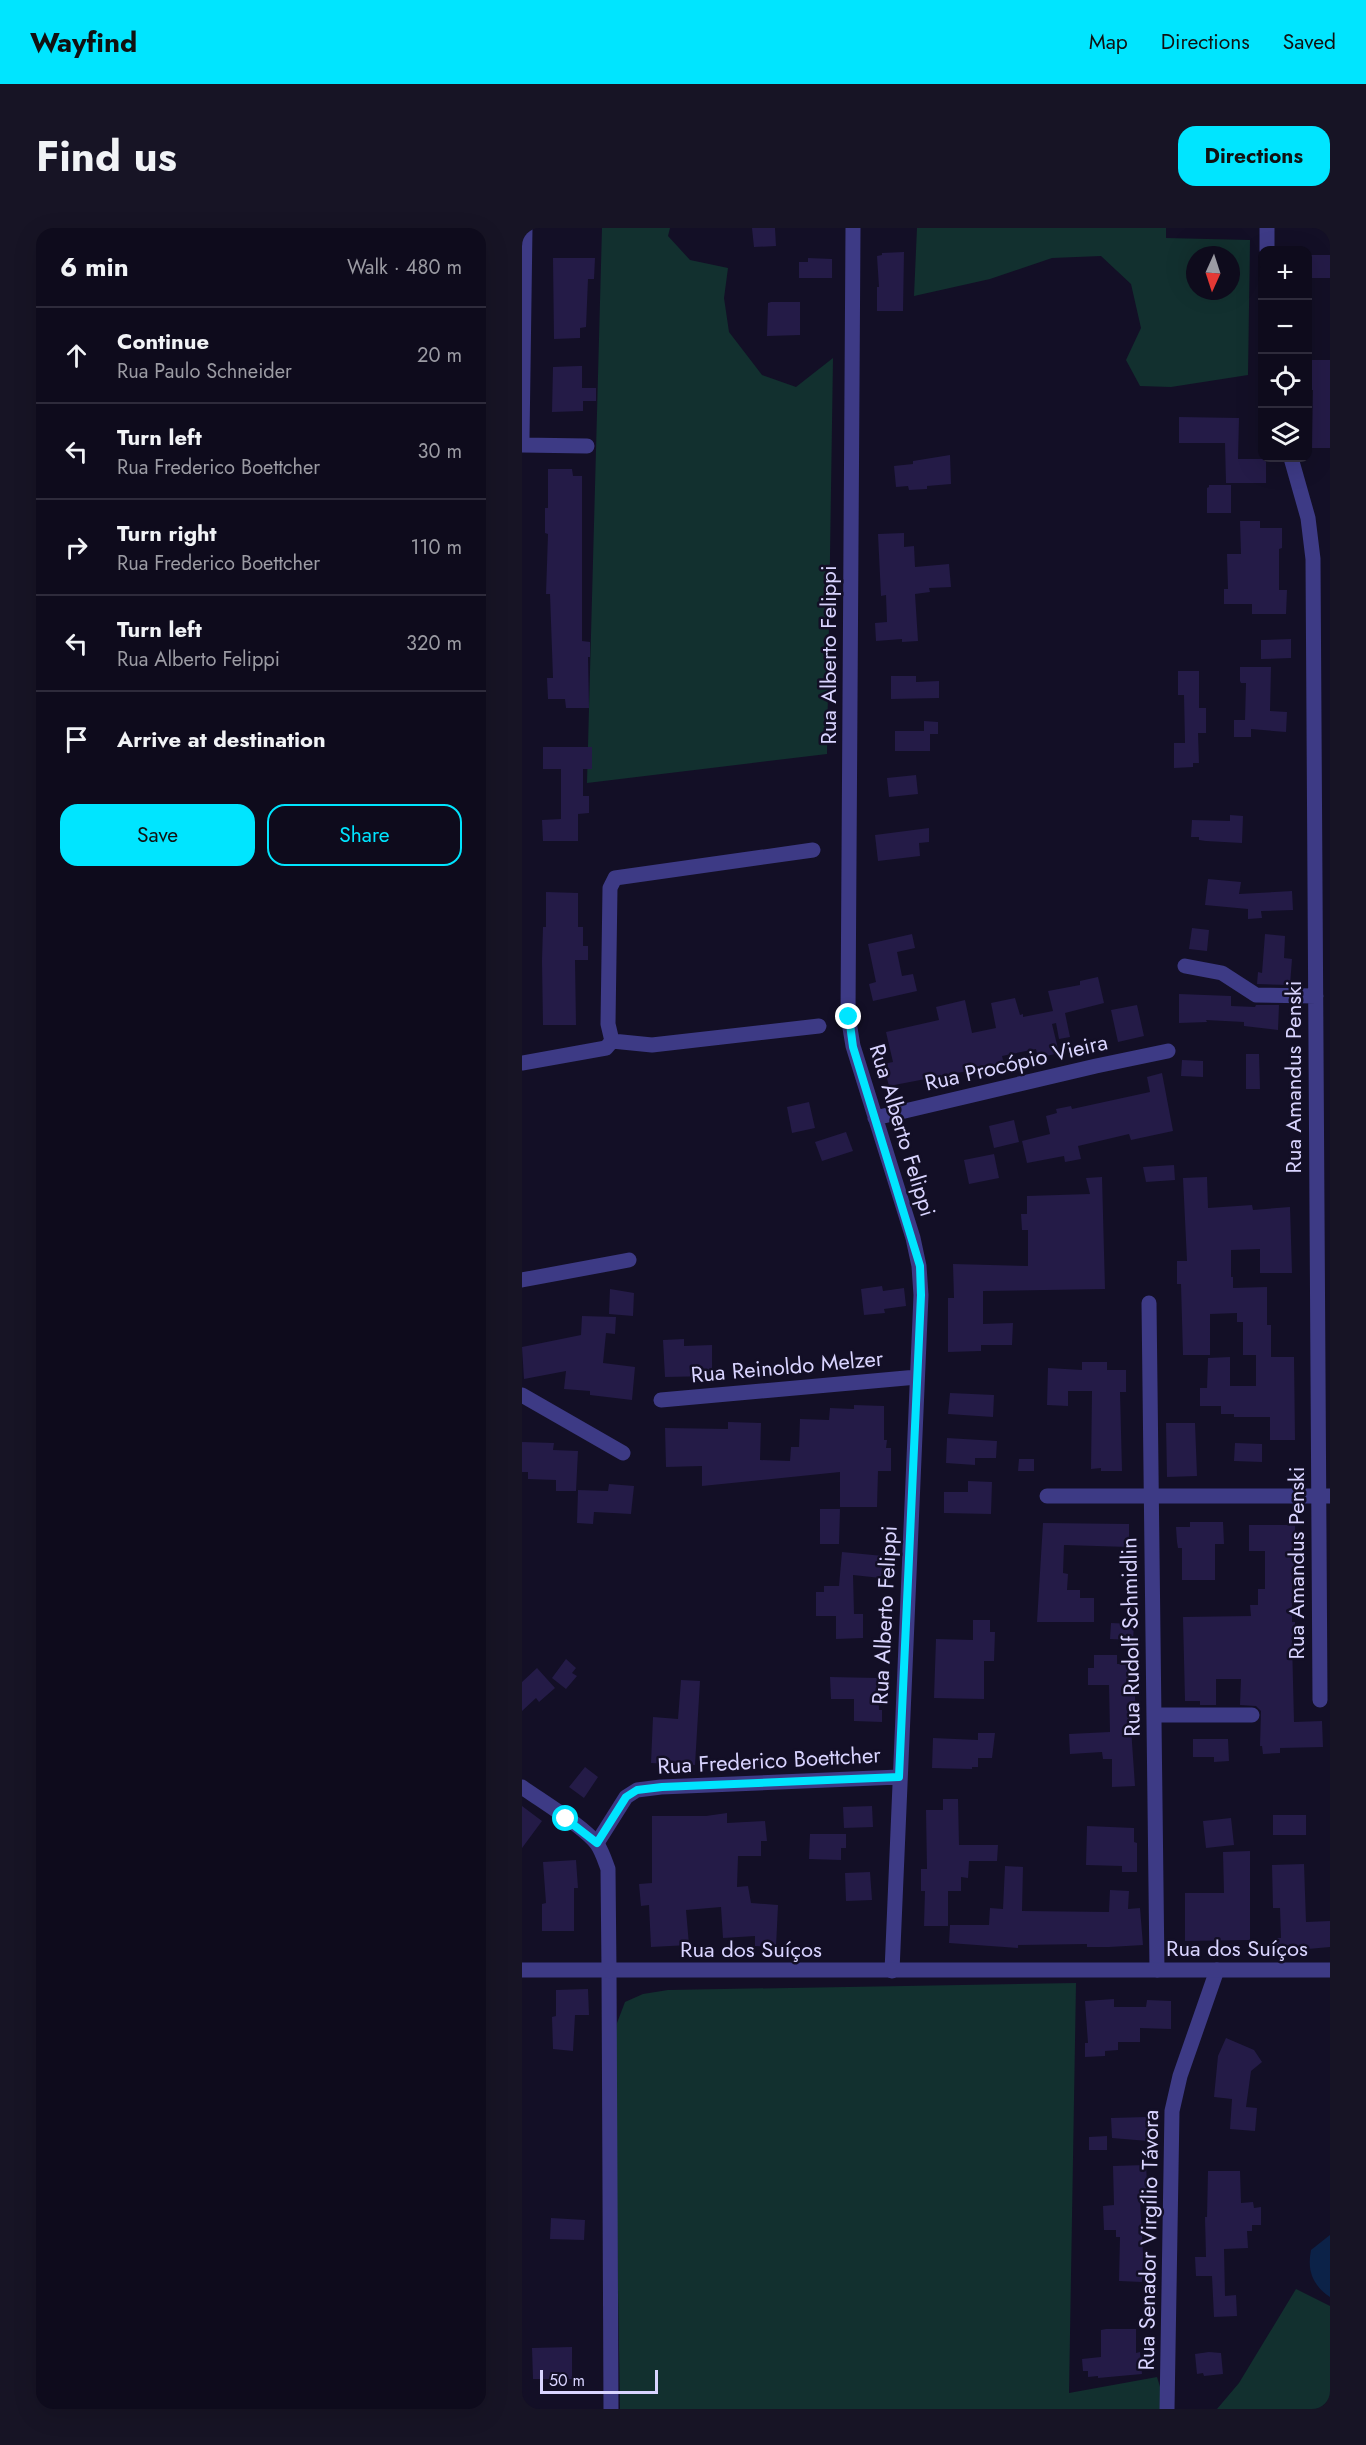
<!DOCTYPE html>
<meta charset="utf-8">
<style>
:root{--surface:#0e0b1c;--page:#171425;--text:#f1f3f6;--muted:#9b9ba3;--line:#2e2b3b;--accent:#00e5ff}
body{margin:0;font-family:Jost,sans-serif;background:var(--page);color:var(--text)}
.controls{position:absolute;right:18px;top:18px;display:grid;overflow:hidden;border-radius:12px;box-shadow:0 6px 24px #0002}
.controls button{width:54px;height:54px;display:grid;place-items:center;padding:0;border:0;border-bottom:2px solid var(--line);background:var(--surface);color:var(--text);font:30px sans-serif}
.compass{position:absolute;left:664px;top:18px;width:54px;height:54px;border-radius:50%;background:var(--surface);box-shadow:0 6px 24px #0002;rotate:183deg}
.scale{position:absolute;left:18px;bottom:15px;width:118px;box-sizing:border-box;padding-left:6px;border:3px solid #d9d4ff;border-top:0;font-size:16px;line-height:21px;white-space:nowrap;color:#d9d4ff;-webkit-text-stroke:4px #130f26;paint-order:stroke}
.stop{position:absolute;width:18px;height:18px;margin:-14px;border:4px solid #00e5ff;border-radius:50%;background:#fff}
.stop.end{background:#00e5ff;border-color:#fff;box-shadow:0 2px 6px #0008}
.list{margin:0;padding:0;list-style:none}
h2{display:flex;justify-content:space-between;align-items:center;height:78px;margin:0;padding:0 24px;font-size:26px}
h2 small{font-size:20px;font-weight:400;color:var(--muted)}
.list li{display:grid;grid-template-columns:39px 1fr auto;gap:18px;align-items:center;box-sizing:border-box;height:96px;padding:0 24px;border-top:2px solid var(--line)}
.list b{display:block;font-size:22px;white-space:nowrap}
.list p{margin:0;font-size:20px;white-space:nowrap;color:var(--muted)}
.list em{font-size:20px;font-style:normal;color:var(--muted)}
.actions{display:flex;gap:12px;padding:18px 24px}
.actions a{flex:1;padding:14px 0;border:2px solid var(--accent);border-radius:18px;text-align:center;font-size:21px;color:var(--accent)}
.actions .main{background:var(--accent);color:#111}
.icon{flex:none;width:33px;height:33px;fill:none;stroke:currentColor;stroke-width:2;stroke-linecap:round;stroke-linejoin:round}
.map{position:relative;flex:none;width:808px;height:2181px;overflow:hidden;border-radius:18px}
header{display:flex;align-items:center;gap:36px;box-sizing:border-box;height:84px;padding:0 30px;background:var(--accent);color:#111}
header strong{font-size:28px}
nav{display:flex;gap:33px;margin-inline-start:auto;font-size:21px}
.intro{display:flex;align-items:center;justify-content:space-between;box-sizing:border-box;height:144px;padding:0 36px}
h1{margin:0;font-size:42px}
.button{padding:15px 27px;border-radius:18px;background:var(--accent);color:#111;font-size:21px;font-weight:700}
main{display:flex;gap:36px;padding:0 36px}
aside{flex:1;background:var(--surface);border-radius:18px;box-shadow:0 6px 24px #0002}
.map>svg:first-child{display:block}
.green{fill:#12302f;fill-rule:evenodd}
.water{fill:#0c2248}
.building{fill:#241b47}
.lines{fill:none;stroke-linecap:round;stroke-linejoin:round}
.minor{stroke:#3d3a85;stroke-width:15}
.tertiary{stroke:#3d3a85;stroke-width:15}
.route{stroke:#00e5ff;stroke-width:8}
.labels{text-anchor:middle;stroke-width:5;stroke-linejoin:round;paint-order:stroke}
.street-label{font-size:22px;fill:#d9d4ff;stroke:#130f26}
</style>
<header>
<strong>Wayfind</strong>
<nav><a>Map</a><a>Directions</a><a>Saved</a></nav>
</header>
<div class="intro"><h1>Find us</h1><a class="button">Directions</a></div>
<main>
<aside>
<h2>6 min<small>Walk · 480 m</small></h2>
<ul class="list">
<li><svg class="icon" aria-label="ahead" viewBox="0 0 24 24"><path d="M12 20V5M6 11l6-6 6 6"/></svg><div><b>Continue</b><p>Rua Paulo Schneider</p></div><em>20 m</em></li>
<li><svg class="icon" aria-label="left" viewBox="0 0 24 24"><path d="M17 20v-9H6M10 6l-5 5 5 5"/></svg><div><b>Turn left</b><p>Rua Frederico Boettcher</p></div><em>30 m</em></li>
<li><svg class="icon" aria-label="right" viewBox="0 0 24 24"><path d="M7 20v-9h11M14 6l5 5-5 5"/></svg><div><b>Turn right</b><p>Rua Frederico Boettcher</p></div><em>110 m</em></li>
<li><svg class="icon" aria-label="left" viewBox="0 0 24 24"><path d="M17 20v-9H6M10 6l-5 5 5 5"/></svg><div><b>Turn left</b><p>Rua Alberto Felippi</p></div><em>320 m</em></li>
<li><svg class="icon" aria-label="arrive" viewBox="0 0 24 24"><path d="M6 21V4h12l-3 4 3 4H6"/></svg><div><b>Arrive at destination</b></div></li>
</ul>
<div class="actions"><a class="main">Save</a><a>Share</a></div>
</aside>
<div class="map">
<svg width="808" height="2181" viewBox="0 0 808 2181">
<rect width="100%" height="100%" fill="#130f26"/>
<path class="green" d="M80 0H148L146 8 168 32 206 40 202 70 207 104 240 147 274 159 311 130 305 526 65 555Z
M395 0H644V10L728 12 726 147 649 159 618 158 604 132 619 100 609 56 579 28 530 30 468 51 392 68ZM673 27H709V63H673Z
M554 1755 547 2165 635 2149 639 2162 638 2181H98L92 1821 95 1795 103 1774 121 1766 146 1762Z
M774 2061 808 2078V2181H695L717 2155Z"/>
<path class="water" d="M808 2007V2069C790 2057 785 2042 789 2022Z"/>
<path class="building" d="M230 0H253L254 18 232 19Z
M382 24 381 83H355V59H357L355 28 360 27V25Z
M786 27H808V50H786Z
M31 30H73L72 51H66L64 99 58 100V110L32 111Z
M286 30 310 31V50H277V34H286Z
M249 74H278V107L245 108 246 75Z
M786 132H808V220H790L791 162H786Z
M57 138H60V160H74V173H61V183L30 184 31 139Z
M657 189 717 190 716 231H744V255H704L703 215H657Z
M428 227 429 256 405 258V261L387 262 386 258 374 259 372 238 391 236V233Z
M26 241H50L51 248H60V413L68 414V429H66L67 480H44L43 471H26L25 450H31L28 366H24L26 306 23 305V280H26Z
M687 257H709V285H685V260L687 259Z
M718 293H738V300H760V320L757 321V362H765L764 386H730V376H702V361H706L705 326H719Z
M382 305V319L392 318 393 339 427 336 429 359 407 360 408 364 393 366 396 413 380 414V411L354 413 353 395 365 394 364 367 359 368 356 306Z
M769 411V430L739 431V412Z
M718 439H749L748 483 765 484 764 504 729 501V509H712V492H723L724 455H719L718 453Z
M656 443H677V480H684V505H676L677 535H671V539L652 540V515H663L662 467H656Z
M369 448H394V454L417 453V470L369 471Z
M402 493 416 494V506H408V523H373V503H402Z
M21 519H70V541H61V568H67V585L56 586V613H21L20 592 39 591V541H21Z
M394 547 396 566 367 569 365 550Z
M708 587 721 588 720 615 684 613 677 612V609H669L670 592 708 593Z
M407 600V614L397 615 398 628 356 633 353 607Z
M686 651 719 654 717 666 770 663 771 682 739 683 740 690 726 691V681L683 677Z
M24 664 56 665V699H61V718H66V732H53L54 797H21L20 733 21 699H24Z
M670 700 687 702 685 723 667 721Z
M390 706 393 720 375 724 380 748 391 746 395 763 351 773 347 756 354 754 346 716Z
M743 706 763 708 762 730 770 731 768 757 735 756 736 744 740 745Z
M576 749 582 775 543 785 548 809 537 811 534 795 530 796 537 825 516 830 514 821 480 828 482 836 367 858 361 836 371 834 364 804 417 792 414 779 443 772 450 805 474 800 469 775 493 770 498 787 501 786V789L531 783 526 763 558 757V753Z
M657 766 709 768V778L733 779 734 777H757L756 802 722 798V794L684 792 685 794 657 795Z
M615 777 622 808 596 814 589 782Z
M724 826H737L738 861H724Z
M660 832 681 833V849L659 848Z
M640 845 651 903 609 912 607 906 556 918 559 931 543 934 542 928 505 935 500 913 528 906 524 888 535 885 534 881 549 878 550 881 628 864 625 849Z
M287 874 293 900 270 905 265 879Z
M492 892 497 914 472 920 467 898Z
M324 904 331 923 300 933 293 914Z
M472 926 477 950 447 956 442 932Z
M652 937 653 952 624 954 621 939Z
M580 949 583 1061 461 1063V1096L491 1095 490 1117H459V1123L426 1124V1070H432L431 1036 506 1038V1002H500L499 986H505V968L568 966 564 950Z
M685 949 686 980 730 977 731 982 768 979 770 1045H738V1021L709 1022V1049H711V1060L745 1059V1097H749V1129H772L773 1212H748V1189H712V1186H699V1178H678V1160H685L686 1130 708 1129V1158H734V1127H721V1094H715V1085L688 1086V1127H661L659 1056H655V1033H665L661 950Z
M360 1058 361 1063 382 1060 384 1078 362 1081 363 1085 342 1087 339 1061Z
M88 1061 112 1065 111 1088 87 1086Z
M60 1088 94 1089 93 1106 84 1105 81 1135 113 1139 110 1172 68 1167V1163L42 1161 44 1143 2 1151 0 1119 59 1107Z
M162 1111V1118L190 1117V1148L143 1149 141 1112Z
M560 1134H585V1142H604V1164H598L600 1243H579V1240L569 1241 570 1163H546V1178L525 1177 526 1140 560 1142Z
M428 1165 472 1167 471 1189 426 1186Z
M332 1177 362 1178V1212H365L364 1220H369V1243H356L355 1279H318V1244L180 1258V1238L144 1239 143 1200 206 1201V1194L239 1195 238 1232 268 1233 269 1219H277L278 1191 307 1192 308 1180 332 1181Z
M644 1195H673L675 1248 645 1249Z
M425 1210 475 1213 474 1230H453V1237L424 1235Z
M0 1214 32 1215 31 1222 56 1223 54 1263H34V1252L6 1251V1244H0Z
M713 1215 740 1216V1234L712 1233Z
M497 1231H512V1243H496Z
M446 1253 470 1254 469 1286 422 1285V1264H446Z
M87 1256 112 1258 109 1286 72 1284 71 1296 55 1295 56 1262 86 1263Z
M298 1281H318L317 1316H298Z
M668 1294H701L702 1316H693V1352H660V1320H656L655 1314 654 1299H668Z
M521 1295 607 1296V1319L542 1317 541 1345 546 1346 545 1362H558V1370H572V1394H515Z
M727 1297H773V1352H770V1394H773V1413H770L772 1494 800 1493 801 1519 758 1520V1525L741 1526 740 1518H738L739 1483 734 1478 718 1477 719 1451H694V1477H678V1473H663L661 1389 729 1388 728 1377H736V1361H743V1323H727Z
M320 1324 361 1328 359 1350 331 1347 332 1386H341V1410L314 1411V1388H294V1364H302V1358H317Z
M451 1392H468V1404H473L472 1433H462V1471L412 1470 414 1411 451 1412Z
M589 1395 612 1396 611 1412 588 1411Z
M572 1427H595V1436H612L614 1500H609L613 1558 590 1559V1531H581L580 1524 548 1526 547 1506 588 1504 587 1457H566V1440H572Z
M44 1431 54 1440 50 1445 55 1448 44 1461 30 1450Z
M15 1440 33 1460 17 1474 14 1470 0 1483V1454Z
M308 1449 356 1450 357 1482H360V1494L332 1493V1471H309Z
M159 1452 178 1453 173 1537 129 1535 131 1489 156 1491Z
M456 1505H473L470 1530H456V1539H450V1541L410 1540 411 1510 456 1512Z
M671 1511H706L707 1533 692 1534V1529H671Z
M63 1539 76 1549 62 1570 47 1559Z
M421 1571H436L437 1617H476L475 1633H447L446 1650 439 1649V1663H426V1698H402L403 1663H399V1641H405L404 1582H421Z
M0 1578 20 1593 0 1620Z
M350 1578 351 1599 322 1600 321 1579Z
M205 1585V1595L243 1593 245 1613H239V1628H216L215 1659 226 1658 229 1675 256 1677 254 1719 233 1718V1708L201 1710 199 1679 164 1682 167 1717 129 1719 127 1677 119 1678 117 1656 130 1655V1588H184Z
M751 1587H784V1607H751Z
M709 1590 712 1617 684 1620 681 1593Z
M565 1598 612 1600V1614L615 1615V1644H600V1638L564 1637Z
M288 1606H324V1620H319V1632L287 1631Z
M728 1623V1712L663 1713V1665H702L701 1624Z
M54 1632 56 1660H52V1703H20V1676L24 1675 21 1634Z
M782 1636 784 1694 808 1693V1719L752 1724V1710H759L758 1680H751L750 1637Z
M483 1638 501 1639 500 1683 587 1684 588 1662 607 1663 606 1681 618 1680 621 1717 587 1719H565V1716L496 1717V1720L427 1715 428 1697H467L468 1680 481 1681Z
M348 1644 350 1672 324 1673 323 1645Z
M66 1761 67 1787H53L51 1823 31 1821 30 1789 34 1788V1762Z
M592 1771V1779H624L625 1772 649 1773V1801L618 1800V1814H596V1822L583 1823V1828L563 1829V1815H566L563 1773Z
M704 1810 732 1822 740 1834 729 1843 724 1879 735 1880 733 1903 708 1901 710 1871 692 1869 696 1828Z
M625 1889 626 1913 590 1910 589 1890Z
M585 1908V1922H567V1909Z
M624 1937 626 1972H618L621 2026 620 2054 597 2053 598 2009H594V2002H582L581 1978 592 1977 591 1938Z
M686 1943H718L719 1975 731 1974 732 1980 739 1979V1997H730V2003H725L726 2020 702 2021 703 2068 714 2067 715 2088 692 2089 690 2048H674L673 2029H684L683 1989H685Z
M29 1990 63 1992 62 2012 28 2011Z
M584 2101H614V2125L618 2124 620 2146 576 2150V2148L566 2149V2143H561L560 2131 579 2129V2102Z
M50 2119V2151H11L10 2120Z
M687 2124 699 2125 701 2146 682 2148 681 2145 675 2146 673 2126Z"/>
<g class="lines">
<path class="minor" d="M331 0 326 788 331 818 391 1010 397 1038 399 1067 370 1743
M745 22V0
M0 211 3 0
M0 217 65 218
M769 230 786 290 791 331 798 1472
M663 738 700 745 734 767 794 768
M90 813 86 796 88 660 93 650 291 622
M0 835 84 820 90 813 130 817 297 798
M353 890 574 838 646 823
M0 1052 107 1032
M627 1075 635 1742
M0 1167 101 1225
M139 1172 395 1149
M525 1268H808
M632 1487H730
M75 1615 104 1569 115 1562 139 1559 377 1549
M87 1743 89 2181
M645 2181 650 1883 658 1848 695 1742"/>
<path class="tertiary" d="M0 1559C18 1572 63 1599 75 1616 80 1623 83 1633 86 1641L87 1743
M0 1742H808"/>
</g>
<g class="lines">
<path class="route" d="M44 1591 75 1615 104 1569 115 1562 140 1559 377 1549 399 1067 398 1038 331 819 327 789"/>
</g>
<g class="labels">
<g class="street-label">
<text transform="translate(306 427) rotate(-90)" y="8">Rua Alberto Felippi</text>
<text transform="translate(494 834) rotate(-13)" y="8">Rua Procópio Vieira</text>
<text transform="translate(771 849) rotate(-90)" y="8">Rua Amandus Penski</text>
<text transform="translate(381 902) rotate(73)" y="8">Rua Alberto Felippi</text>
<text transform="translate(265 1138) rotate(-5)" y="8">Rua Reinoldo Melzer</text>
<text transform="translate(774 1335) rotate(-90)" y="8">Rua Amandus Penski</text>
<text transform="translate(362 1387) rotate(-87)" y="8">Rua Alberto Felippi</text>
<text transform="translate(608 1409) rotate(-91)" y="8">Rua Rudolf Schmidlin</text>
<text transform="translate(247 1532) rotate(-3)" y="8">Rua Frederico Boettcher</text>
<text x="715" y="1728">Rua dos Suíços</text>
<text x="229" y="1729">Rua dos Suíços</text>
<text transform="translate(626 2012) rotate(-89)" y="8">Rua Senador Virgílio Távora</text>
</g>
</g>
</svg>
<div class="controls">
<button>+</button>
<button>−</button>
<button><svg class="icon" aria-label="locate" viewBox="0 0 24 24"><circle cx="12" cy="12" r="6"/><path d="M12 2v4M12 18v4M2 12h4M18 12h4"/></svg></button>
<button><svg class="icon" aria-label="layers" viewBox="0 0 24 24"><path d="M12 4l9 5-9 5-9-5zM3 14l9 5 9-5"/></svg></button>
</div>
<svg class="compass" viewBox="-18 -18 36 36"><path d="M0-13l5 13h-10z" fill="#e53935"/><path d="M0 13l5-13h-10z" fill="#9b9ba3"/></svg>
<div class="scale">50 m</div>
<div class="stop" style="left:44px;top:1591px"></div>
<div class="stop end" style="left:327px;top:789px"></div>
</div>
</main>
